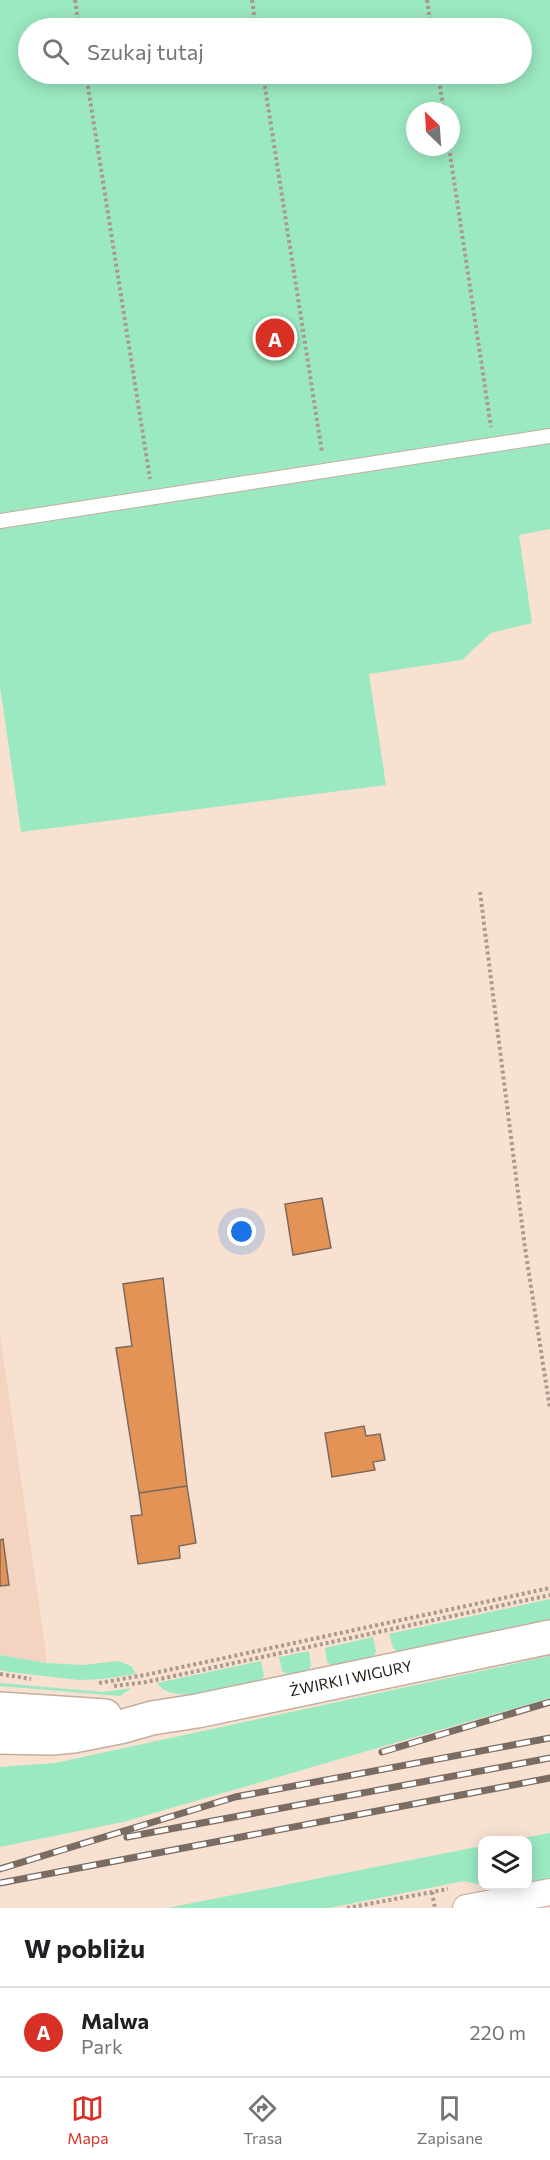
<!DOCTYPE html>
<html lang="pl">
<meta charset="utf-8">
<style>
:root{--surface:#fff;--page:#f2f2f2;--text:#202124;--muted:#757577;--line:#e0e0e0;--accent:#d93025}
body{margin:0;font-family:Commissioner,sans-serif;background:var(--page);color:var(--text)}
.controls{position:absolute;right:18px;bottom:18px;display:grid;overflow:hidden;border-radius:12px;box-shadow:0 3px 15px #0003}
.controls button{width:54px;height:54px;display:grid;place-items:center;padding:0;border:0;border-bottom:2px solid var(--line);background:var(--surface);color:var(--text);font:30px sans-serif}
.compass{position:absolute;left:406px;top:102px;width:54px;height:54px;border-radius:50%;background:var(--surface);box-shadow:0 3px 15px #0003;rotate:335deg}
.you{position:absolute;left:242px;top:1232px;width:21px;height:21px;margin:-15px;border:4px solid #fff;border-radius:50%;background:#1a73e8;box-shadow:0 0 0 9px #1a73e833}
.badge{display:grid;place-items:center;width:39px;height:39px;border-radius:50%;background:var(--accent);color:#fff;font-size:20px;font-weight:700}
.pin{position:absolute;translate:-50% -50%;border:3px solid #fff;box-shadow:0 2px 6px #0006}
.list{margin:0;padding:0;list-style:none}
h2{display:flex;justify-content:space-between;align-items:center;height:78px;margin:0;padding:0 24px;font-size:26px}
h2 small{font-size:20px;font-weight:400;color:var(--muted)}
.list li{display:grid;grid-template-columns:39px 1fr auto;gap:18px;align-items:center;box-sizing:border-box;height:90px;padding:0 24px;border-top:2px solid var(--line)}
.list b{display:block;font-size:22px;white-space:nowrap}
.list p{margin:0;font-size:20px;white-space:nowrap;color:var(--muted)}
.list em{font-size:20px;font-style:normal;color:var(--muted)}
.icon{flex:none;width:33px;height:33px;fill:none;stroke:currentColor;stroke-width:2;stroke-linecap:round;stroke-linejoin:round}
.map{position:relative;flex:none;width:550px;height:1908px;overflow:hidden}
.search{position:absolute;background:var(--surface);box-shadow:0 3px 15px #0003;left:18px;right:18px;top:18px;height:66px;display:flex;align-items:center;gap:15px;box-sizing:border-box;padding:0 21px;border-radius:33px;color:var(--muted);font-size:22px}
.sheet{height:168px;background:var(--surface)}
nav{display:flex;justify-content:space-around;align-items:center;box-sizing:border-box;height:84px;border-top:2px solid var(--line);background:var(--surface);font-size:16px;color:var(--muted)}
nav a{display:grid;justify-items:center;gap:3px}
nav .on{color:var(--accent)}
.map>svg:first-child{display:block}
.built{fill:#f2d4c0}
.green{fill:#9be9c1;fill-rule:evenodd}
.building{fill:#e39355;stroke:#7d695c;stroke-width:1.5}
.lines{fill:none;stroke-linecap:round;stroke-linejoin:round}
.service-casing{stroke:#c4ae9f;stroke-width:16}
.minor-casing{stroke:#c4ae9f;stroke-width:28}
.secondary-casing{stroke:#c4ae9f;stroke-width:36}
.path{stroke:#ab998d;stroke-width:4;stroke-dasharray:3 3;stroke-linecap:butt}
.service{stroke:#fff;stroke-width:14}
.minor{stroke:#fff;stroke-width:26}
.secondary{stroke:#fff;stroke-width:33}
.rail-casing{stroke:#7a6c63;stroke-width:7}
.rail{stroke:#fff;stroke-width:4.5;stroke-dasharray:14;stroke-linecap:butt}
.labels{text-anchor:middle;stroke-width:4.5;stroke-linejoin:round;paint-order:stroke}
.street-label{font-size:15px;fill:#211914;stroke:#fff}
</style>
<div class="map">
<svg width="550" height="1908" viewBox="0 0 550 1908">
<rect width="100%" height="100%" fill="#f8e1d1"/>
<path class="built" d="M0 1334 46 1653V1663L0 1655Z"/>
<path class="green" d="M0 0H550V529L519 535 532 623 491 633 462 660 369 674 386 785 21 832 0 686ZM28 28H522V74H28ZM415 111H451V147H415Z
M550 1599V1621L401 1654 393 1648 389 1634Z
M373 1637 376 1651 372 1659 333 1667 327 1662 325 1648Z
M309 1651 311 1666 306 1673 290 1676 282 1671 279 1657Z
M0 1655 46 1663 83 1665 118 1661 131 1666 136 1674 103 1679 79 1680 10 1672 0 1670Z
M550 1656V1698L123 1822 0 1847V1767L55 1763Z
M261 1661 264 1676 260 1682C237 1687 172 1707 157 1683Z
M0 1683 103 1692 132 1688 120 1696 0 1686Z
M550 1833V1879L528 1883V1840H513Z
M482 1846V1885L464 1881 329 1908H167Z"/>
<path class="building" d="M322 1198 331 1248 293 1255 285 1204Z
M163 1278 187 1486 139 1493 116 1348 132 1346 123 1284Z
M364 1426 366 1436 380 1434 385 1460 373 1462 375 1470 332 1477 325 1433Z
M187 1486 196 1543 179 1546 180 1558 138 1564 131 1516 142 1515 139 1493Z
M3 1539 9 1585 0 1586V1540Z"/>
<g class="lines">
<defs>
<path id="service" d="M0 521 550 436"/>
<path id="minor" d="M466 1908 550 1892"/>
<g id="secondary">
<path d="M0 1709 105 1716"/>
<path id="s1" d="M0 1737 51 1738 73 1736 124 1726 152 1718 197 1711 550 1637"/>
</g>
</defs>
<use href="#service" class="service-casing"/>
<use href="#minor" class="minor-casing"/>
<use href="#secondary" class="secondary-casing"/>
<path class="path" d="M75 0 79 28
M252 0 256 28
M427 0 431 28
M86 74 150 479
M263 74 322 452
M438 74 444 111
M449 147 491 427
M480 892 525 1248 550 1409
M0 1674 31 1679
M99 1683 145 1675 550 1588
M114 1686 146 1682 550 1595
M432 1892 435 1908
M347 1908 448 1889"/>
<use href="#service" class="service"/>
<use href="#minor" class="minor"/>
<use href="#secondary" class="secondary"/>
<defs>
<path id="rail" d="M382 1752 550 1702
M127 1837 550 1758
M0 1869 235 1797 550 1738
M0 1883 550 1778"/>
</defs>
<use href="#rail" class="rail-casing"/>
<use href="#rail" class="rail"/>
</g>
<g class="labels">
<g class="street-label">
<text dy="5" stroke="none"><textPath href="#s1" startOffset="357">ŻWIRKI I WIGURY</textPath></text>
</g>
</g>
</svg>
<div class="controls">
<button><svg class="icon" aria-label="layers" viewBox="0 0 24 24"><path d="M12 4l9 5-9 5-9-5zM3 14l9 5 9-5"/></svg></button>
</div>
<svg class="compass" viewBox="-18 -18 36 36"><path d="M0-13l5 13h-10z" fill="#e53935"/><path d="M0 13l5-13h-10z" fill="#757577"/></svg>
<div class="you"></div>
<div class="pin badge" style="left:275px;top:338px">A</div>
<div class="search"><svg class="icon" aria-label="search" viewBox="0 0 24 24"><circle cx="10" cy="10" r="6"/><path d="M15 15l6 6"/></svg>Szukaj tutaj</div>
</div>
<section class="sheet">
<h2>W pobliżu<small></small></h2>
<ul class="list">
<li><span class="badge">A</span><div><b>Malwa</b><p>Park</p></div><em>220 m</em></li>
</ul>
</section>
<nav>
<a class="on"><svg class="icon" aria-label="map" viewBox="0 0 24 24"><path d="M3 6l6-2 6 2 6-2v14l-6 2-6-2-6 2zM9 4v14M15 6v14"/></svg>Mapa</a>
<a><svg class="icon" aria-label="directions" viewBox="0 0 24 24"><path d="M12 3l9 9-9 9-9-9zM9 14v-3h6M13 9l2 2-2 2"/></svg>Trasa</a>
<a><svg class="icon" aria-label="saved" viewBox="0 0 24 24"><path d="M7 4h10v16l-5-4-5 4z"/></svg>Zapisane</a>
</nav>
